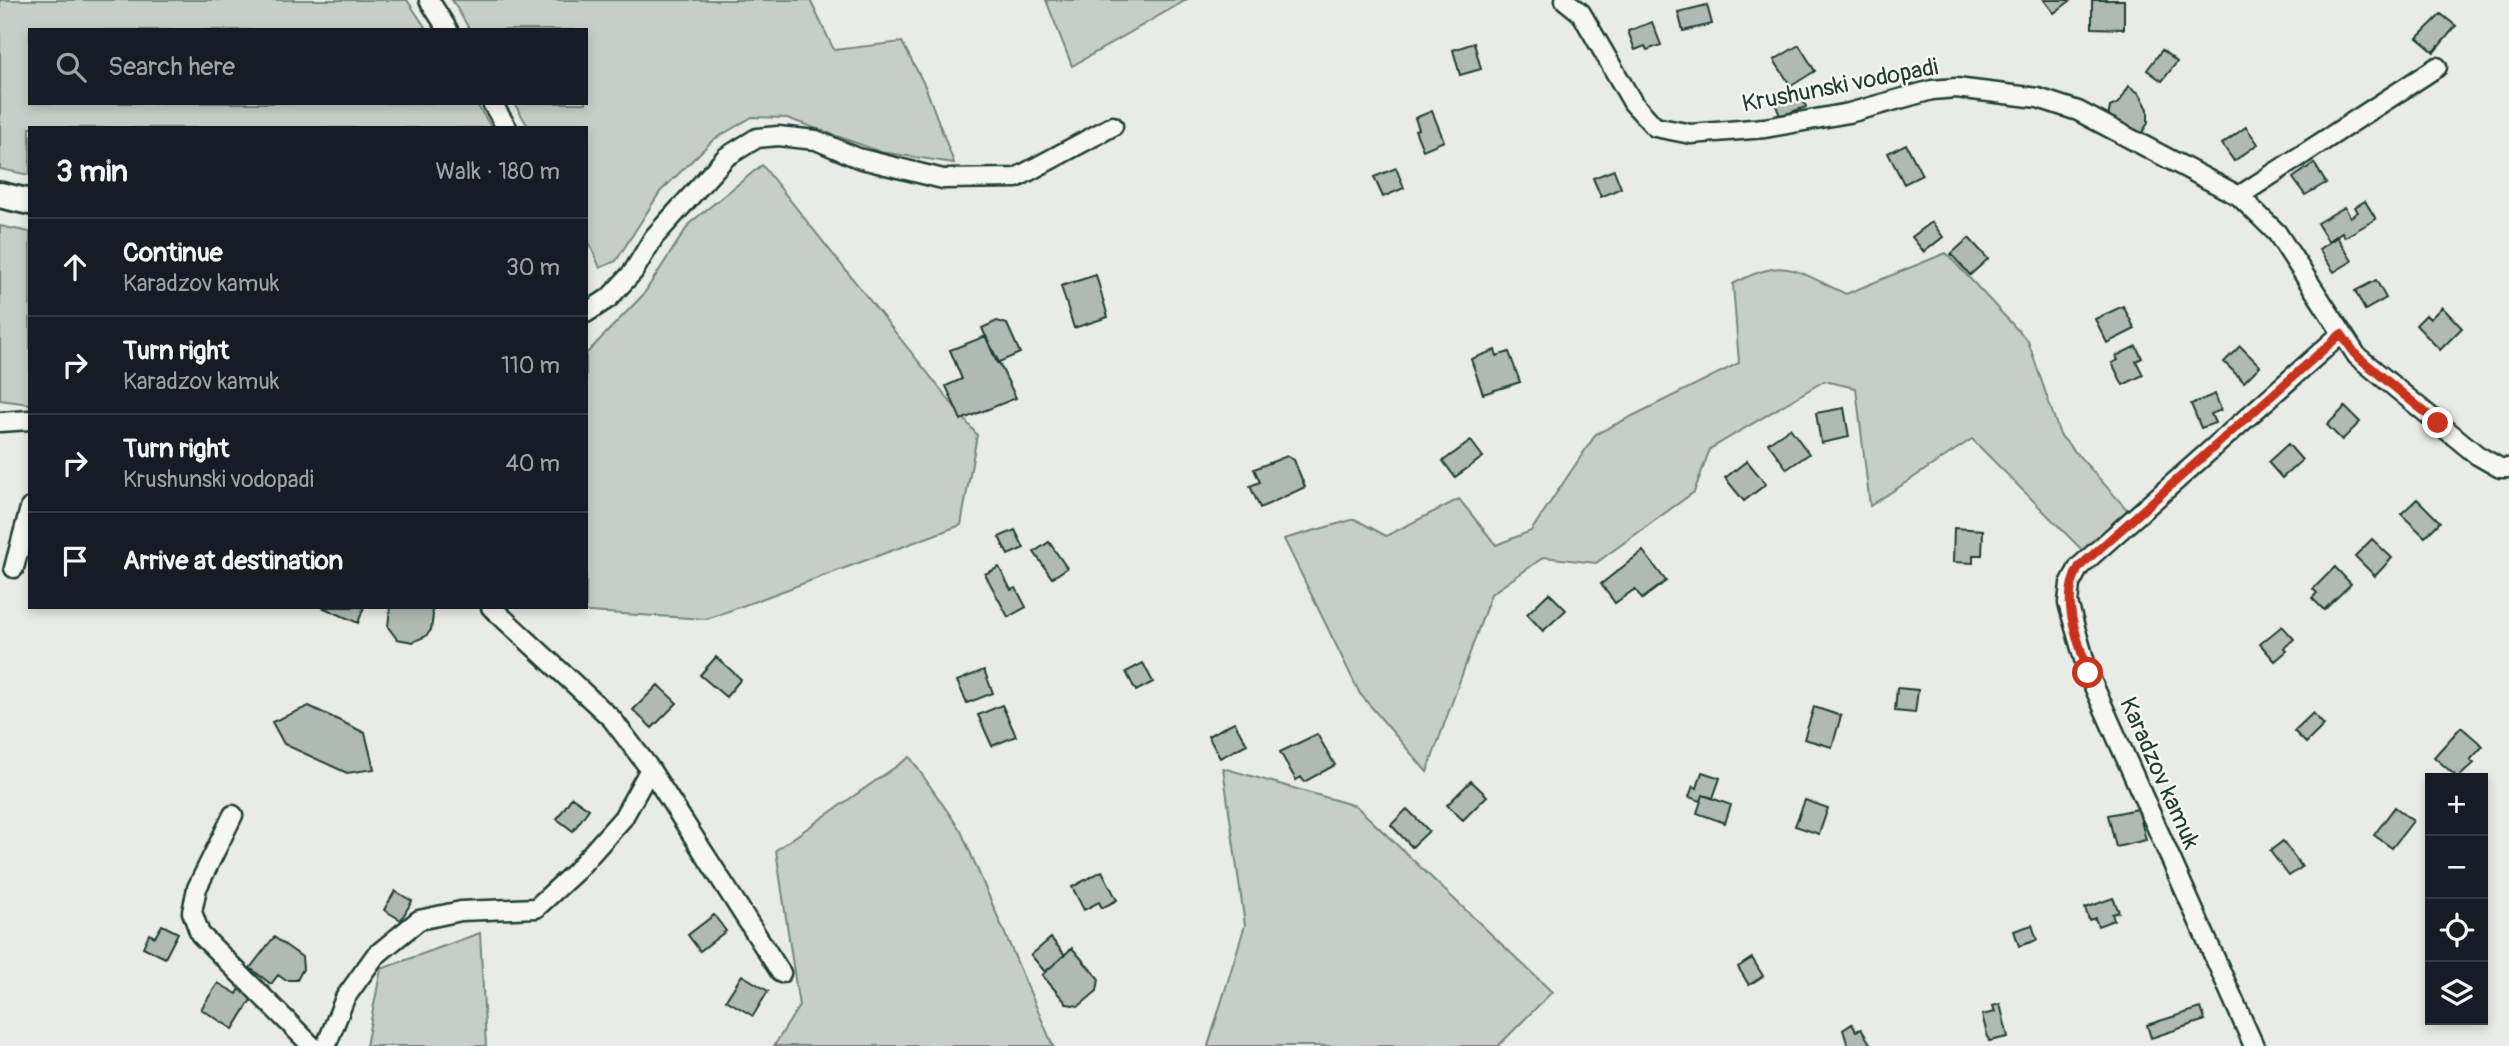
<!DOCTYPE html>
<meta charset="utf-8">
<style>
:root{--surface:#171b24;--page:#242831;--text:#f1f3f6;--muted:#9ea1a6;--line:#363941}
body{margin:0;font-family:Pangolin,sans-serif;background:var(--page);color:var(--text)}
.controls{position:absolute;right:21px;bottom:21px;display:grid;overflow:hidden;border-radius:0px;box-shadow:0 4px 10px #0003}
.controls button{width:63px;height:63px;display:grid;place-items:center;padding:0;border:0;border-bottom:2px solid var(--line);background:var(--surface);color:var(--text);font:35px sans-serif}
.stop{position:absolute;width:21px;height:21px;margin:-16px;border:5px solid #c8321e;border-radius:50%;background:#fff}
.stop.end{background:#c8321e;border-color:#fff;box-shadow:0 2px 7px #0008}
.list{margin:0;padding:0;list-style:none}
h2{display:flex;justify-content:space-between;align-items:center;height:91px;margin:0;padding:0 28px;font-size:30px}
h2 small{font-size:23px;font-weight:400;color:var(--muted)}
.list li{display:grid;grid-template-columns:46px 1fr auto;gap:21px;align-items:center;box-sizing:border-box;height:98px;padding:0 28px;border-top:2px solid var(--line)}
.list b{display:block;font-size:26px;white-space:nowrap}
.list p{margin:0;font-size:23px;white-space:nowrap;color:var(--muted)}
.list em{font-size:23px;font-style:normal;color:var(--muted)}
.icon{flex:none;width:38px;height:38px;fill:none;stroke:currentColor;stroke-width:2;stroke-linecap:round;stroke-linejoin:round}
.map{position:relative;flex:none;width:2509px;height:1046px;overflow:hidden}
.search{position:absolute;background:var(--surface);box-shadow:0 4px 10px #0003;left:28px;top:28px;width:560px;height:77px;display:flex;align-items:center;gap:18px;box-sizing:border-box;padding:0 24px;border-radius:0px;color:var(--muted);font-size:26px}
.panel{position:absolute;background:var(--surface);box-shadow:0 4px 10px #0003;left:28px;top:126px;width:560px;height:483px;border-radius:0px}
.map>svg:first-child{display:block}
.green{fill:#c7cec9;stroke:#73867e;stroke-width:2}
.building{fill:#b0bab5;stroke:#1f3d34;stroke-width:2}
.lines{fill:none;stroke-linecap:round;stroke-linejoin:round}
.street-casing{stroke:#1f3d34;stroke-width:23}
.secondary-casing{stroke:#1f3d34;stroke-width:30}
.street{stroke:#f6f6f2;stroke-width:18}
.secondary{stroke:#f6f6f2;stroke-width:24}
.route{stroke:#c8321e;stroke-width:9}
.labels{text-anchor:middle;stroke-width:5;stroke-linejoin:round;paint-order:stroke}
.street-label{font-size:24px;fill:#1f3d34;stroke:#f6f6f2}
</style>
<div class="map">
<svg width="2509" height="1046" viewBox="0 0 2509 1046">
<rect width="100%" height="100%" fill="#e9ebe7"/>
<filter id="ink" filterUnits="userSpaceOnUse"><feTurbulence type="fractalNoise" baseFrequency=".0143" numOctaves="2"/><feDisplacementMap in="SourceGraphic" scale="14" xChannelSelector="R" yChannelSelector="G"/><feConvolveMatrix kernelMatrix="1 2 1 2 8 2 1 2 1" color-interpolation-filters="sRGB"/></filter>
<g filter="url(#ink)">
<path class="green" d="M0 0H407L427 30H30V103H476L492 128H30V175L0 169Z
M452 0H810L834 50 902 42 925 86 954 163 881 152 787 118 752 117 713 140 660 192 616 261 600 268 586 235V128H529L514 103H586V30H470Z
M1046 0H1186L1072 66Z
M762 165 977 435 961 525 707 619 555 610 551 607H586V354L643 295 690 223Z
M0 226 30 232V404L0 400Z
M1946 253 2028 341 2060 435 2141 525 2092 560 1972 439 1870 506 1856 388 1824 381 1710 449 1694 492 1596 563 1544 557 1491 594 1427 772 1360 694 1284 539 1355 519 1386 536 1459 499 1496 545 1531 531 1596 434 1739 363 1733 284C1787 255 1795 271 1846 294Z
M910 757 961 831 1053 1046H774L799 1006 776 850Z
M1223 768 1356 806 1552 992 1498 1046H1208L1245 925Z
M480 933 486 1046H366L381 969Z"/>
<path class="building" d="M2044 0H2069L2070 1 2054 13Z
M2092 0H2124V29L2092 28Z
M1707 5 1712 24 1683 31 1678 12Z
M2441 14 2456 26 2434 52 2417 38Z
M1652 22 1661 45 1647 50 1645 46 1635 50 1628 31Z
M1474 43 1481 69 1460 75 1453 50Z
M1799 45 1815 71 1791 86 1774 60Z
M2162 50 2177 62 2162 81 2147 70Z
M2129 86 2140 94 2148 109V123L2138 139 2108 118 2110 107 2119 103Z
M1800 91 1806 107 1780 116 1774 100Z
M1432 111 1444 141 1423 150 1415 130 1419 129 1415 118Z
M2246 127 2258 144 2234 161 2222 144Z
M1906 144 1922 175 1904 184 1888 153Z
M2314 163 2326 183 2305 195 2293 178Z
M1396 168 1404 188 1383 197 1374 177Z
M1614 170 1621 188 1601 197 1593 178Z
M2365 201 2376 219 2345 237 2342 232 2328 241 2317 223 2345 207 2350 217 2358 212 2355 207Z
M1932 222 1943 237 1924 252 1912 237Z
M2337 237 2352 261 2334 272 2319 249Z
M1969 238 1988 259 1970 275 1951 254Z
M1096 275 1108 317 1074 328 1061 286Z
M2376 280 2386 298 2365 310 2355 291Z
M2123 306 2135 329 2107 343 2095 319Z
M2442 307 2462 328 2440 350 2416 325 2426 315 2430 319Z
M997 321 1007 324 1020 353 997 363 982 328Z
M986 336 1016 398 961 420 946 386 962 379 950 350Z
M2136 346 2142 358 2136 361 2143 375 2123 385 2112 363 2118 360 2116 356Z
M2240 346 2260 366 2244 382 2224 362Z
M1495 350 1497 356 1509 352 1520 382 1483 394 1471 359Z
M2215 394 2221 410 2211 414 2215 423 2201 428 2191 404Z
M2345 407 2360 422 2342 440 2327 425Z
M1844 408 1849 437 1821 443 1816 413Z
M1790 428 1809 454 1787 469 1768 443Z
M1471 441 1483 457 1455 477 1443 461Z
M2288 444 2302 460 2282 478 2268 462Z
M1287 456 1294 460 1305 487 1260 508 1250 486 1260 482 1254 469Z
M1747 461 1766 484 1744 501 1725 478Z
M2417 499 2440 522 2425 537 2401 514Z
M1954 528 1983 530 1982 555H1973V563L1953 562Z
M1015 530 1024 548 1008 555 999 537Z
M2372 539 2392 558 2375 576 2355 556Z
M1049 542 1067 568 1052 578 1034 552Z
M1643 551 1666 581 1642 599 1635 589 1615 603 1601 584Z
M999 567 1011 590 1016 588 1026 607 1008 617 985 574Z
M2335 567 2351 584 2324 610 2312 598 2317 593 2313 589Z
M1549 593 1566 610 1543 631 1527 614Z
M322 607H364L358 623Z
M390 607H431L433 615 431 630 426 636 413 642 397 639 388 627Z
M2282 626 2294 639 2284 648 2287 651 2275 661 2260 644Z
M716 657 741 679 726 697 700 675Z
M1143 663 1153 682 1136 691 1126 672Z
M984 670 993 693 967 703 957 681Z
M658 685 677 703 652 728 633 710Z
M1897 688 1918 690 1915 713 1895 711Z
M1002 705 1016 736 992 746 978 715Z
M309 706 365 733 374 769 347 773 284 744 272 722Z
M1814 707 1841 716 1832 747 1804 739Z
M2313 713 2324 725 2306 743 2294 731Z
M1234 722 1247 744 1220 758 1208 736Z
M2461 727 2483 746 2470 760 2474 763 2458 778 2434 757Z
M1317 734 1335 765 1304 782 1301 777 1296 780 1280 752Z
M1702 772 1720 778 1713 798 1703 795 1701 801 1689 797 1693 786 1697 788Z
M1471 781 1487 796 1463 820 1447 805Z
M1703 795 1731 805 1725 823 1697 813Z
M572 797 589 809 573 831 557 819Z
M1805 800 1828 808 1819 834 1795 826Z
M2395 807 2413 821 2392 848 2374 835Z
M1407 809 1429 831 1412 847 1391 825Z
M2138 809 2146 840 2116 847 2108 815Z
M2283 841 2302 867 2289 876 2270 851Z
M1102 871 1117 900 1102 908 1099 902 1084 910 1072 887Z
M395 891 412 901 401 920 384 910Z
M2113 898 2119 912 2112 914 2114 920 2098 926 2095 918 2089 920 2085 908Z
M714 915 726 931 700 951 688 935Z
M162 925 178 933 165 958 143 947 149 934 155 937Z
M2032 925 2037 940 2019 946 2014 931Z
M274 937 302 957 303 969 297 980H285L278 975 271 984 250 968Z
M1051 938 1065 955 1045 972 1031 955Z
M1072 948 1099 979 1097 991 1079 1006 1067 1004 1042 975Z
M1752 958 1763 976 1749 985 1738 967Z
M742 975 768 991 753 1016 726 1000Z
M218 983 237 994 241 987 254 995 233 1029 201 1009Z
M2000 1004 2008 1037 1989 1041 1982 1015 1995 1012 1993 1006Z
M2201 1008 2205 1020 2151 1038 2147 1025Z
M1852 1024 1856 1031 1861 1029 1871 1045 1848 1046 1843 1030Z"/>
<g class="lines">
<defs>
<path id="street" d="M429 0 448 30
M1565 0 1581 13 1633 103 1655 127 1691 134 1765 128 1849 113 1932 90 1956 88 2038 98 2078 111 2239 196 2277 233 2357 356 2477 455 2500 468H2509
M492 103 507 128
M2239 196 2437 67
M586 313 609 298 633 272 654 237 726 157 757 138 778 136 816 140 858 158 943 179 1016 178 1113 126
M0 422 30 420
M14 568 30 508
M491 607 612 719 650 769 781 973
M233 815 197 888 192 912 200 934 312 1046
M326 1046 345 998 375 956 419 920 461 911 536 908 575 872 623 818 650 769
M2254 1046 2088 673 2068 603 2070 584 2079 567 2341 334"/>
<path id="secondary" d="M0 195 30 202"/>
</defs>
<use href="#street" class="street-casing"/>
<use href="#secondary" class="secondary-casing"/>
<use href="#street" class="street"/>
<use href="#secondary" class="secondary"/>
</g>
</g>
<g class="lines" filter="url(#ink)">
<path class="route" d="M2088 673C2078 637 2059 601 2079 567L2341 334 2357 356 2438 423"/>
</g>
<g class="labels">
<g class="street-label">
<text transform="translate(1840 85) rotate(-11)" y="8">Krushunski vodopadi</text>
<text transform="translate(2160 773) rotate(66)" y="8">Karadzov kamuk</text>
</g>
</g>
</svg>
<div class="controls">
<button>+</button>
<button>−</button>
<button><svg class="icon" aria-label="locate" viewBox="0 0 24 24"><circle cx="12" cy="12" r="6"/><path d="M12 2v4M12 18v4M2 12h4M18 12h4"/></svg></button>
<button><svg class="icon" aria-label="layers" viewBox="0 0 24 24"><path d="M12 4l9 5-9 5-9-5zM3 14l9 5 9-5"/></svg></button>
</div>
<div class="stop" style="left:2088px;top:673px"></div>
<div class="stop end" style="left:2438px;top:423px"></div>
<div class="search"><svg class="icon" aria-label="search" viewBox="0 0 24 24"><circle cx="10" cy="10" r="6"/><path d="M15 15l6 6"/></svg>Search here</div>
<section class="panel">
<h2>3 min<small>Walk · 180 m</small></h2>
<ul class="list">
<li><svg class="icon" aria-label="ahead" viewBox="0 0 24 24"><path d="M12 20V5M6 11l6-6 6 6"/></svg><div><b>Continue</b><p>Karadzov kamuk</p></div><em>30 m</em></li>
<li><svg class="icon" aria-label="right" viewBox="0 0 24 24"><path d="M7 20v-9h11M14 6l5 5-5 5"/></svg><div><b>Turn right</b><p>Karadzov kamuk</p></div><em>110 m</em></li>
<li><svg class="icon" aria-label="right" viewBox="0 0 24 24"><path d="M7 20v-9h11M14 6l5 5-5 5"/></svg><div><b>Turn right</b><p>Krushunski vodopadi</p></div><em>40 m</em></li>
<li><svg class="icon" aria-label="arrive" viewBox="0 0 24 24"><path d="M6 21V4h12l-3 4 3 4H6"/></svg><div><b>Arrive at destination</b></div></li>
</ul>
</section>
</div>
